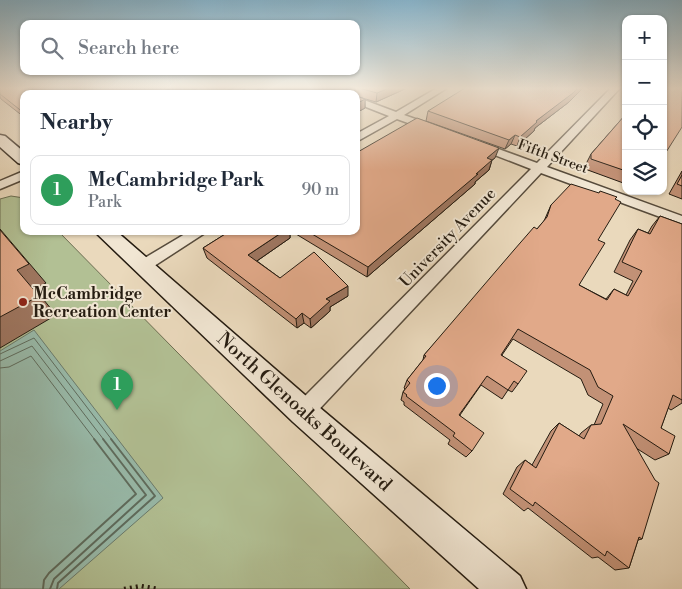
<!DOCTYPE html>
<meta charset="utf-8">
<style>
:root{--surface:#fff;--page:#f6f6f7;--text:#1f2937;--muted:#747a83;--line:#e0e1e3;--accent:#8f2418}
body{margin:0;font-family:"Libre Bodoni",serif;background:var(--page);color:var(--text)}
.controls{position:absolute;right:15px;top:15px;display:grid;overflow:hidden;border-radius:10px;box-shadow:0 1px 4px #0004}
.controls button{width:45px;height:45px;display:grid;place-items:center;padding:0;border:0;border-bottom:1px solid var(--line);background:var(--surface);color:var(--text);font:25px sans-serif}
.you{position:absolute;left:436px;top:385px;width:18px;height:18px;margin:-12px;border:4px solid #fff;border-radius:50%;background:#1a73e8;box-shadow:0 0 0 8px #1a73e833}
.badge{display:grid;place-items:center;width:32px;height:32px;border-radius:50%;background:var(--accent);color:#fff;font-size:16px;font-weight:700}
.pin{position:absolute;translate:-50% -41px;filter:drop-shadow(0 1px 2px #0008)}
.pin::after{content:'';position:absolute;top:26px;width:18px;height:15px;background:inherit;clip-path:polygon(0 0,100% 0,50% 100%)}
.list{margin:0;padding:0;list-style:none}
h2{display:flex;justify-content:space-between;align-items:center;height:65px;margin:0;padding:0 20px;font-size:21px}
h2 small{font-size:16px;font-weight:400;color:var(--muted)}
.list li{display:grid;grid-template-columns:32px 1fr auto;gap:15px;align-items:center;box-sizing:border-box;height:70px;margin:0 10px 10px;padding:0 10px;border:1px solid var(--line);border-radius:10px}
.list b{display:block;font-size:19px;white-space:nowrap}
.list p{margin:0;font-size:16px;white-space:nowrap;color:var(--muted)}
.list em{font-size:16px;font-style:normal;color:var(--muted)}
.icon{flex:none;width:28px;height:28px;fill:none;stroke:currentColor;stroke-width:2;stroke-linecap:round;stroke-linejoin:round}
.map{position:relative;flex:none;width:682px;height:589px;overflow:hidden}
.search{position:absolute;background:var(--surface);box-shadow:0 1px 4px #0004;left:20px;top:20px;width:340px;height:55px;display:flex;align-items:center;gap:12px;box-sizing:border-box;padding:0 18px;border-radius:10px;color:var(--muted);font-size:19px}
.panel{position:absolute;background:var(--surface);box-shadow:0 1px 4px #0004;left:20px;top:90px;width:340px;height:145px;border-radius:10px}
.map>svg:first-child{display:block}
.green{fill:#b2c094;stroke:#6c6e52}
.water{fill:#98bbab;stroke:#6a7b6d}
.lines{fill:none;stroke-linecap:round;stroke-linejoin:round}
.shore-far1{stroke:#5e6c5e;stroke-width:1}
.shore{stroke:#5e6c5e;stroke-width:2}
.street-casing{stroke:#564b3c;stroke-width:3}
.secondary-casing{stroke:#251c11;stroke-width:3}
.path{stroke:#251c11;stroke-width:4.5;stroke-dasharray:2 4;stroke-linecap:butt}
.street{fill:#f1e6d3;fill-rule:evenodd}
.secondary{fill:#f1e6d3;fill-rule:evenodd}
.wall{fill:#c29176;stroke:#251c11}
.shaded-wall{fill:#9e7660;stroke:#251c11}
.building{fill:#e1a989;stroke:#251c11}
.poi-dot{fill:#8f2418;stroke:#f1e6d3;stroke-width:2}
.labels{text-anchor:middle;stroke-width:4;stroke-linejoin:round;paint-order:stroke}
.far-street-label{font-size:14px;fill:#251c11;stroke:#f1e6d3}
.street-label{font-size:16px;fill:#251c11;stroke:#f1e6d3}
.poi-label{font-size:16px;font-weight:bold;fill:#251c11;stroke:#f1e6d3;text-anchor:start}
.near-street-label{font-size:19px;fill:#251c11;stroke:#f1e6d3}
</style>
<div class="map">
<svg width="682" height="589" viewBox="0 0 682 589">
<rect width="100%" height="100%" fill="#ead9bc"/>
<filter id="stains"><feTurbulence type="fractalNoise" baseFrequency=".004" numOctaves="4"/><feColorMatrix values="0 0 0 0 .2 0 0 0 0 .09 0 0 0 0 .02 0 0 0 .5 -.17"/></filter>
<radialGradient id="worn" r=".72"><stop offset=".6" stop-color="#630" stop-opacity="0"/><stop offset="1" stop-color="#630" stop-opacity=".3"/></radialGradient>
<path class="green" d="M11 196 24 198V231H58L410 589H0V199Z"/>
<path class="water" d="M34 330 163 498 59 589H0V351Z"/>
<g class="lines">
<path class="shore-far1" d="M0 354 34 338 112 440
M0 361 32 346 104 440
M0 368 9 367 31 356 95 440"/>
<path class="shore" d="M43 589 44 580 49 573 136 494 94 439
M50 589 54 579 146 495 103 439
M57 589 58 583 155 496 111 439"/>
<defs>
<path id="street" d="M234 88H245L235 94H222Z
M437 88H447L404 115 438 127 439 129 438 131H430L397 119 356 142V134L389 116 356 103V97L396 112Z
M611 88H620L547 167 682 216V225L541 173 310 419 303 422 296 419 293 412 296 405 531 169 474 147 473 145 474 143H482L537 163Z
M24 171V179L0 189V181Z
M190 231H208L148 270 143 271 138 270 135 266 138 262Z"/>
<path id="secondary" d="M0 135 5 136 24 152V165L18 163 0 147Z
M94 231H116L313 402 520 576 526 589H479L293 422Z"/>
</defs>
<use href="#street" class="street-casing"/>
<use href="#secondary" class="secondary-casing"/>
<path class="path" d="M124 589 141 586 158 589"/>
<use href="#street" class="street"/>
<use href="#secondary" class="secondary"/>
</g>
<path class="wall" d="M0 88 24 94V117L1 99 0 97Z
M262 88H407L376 102 359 97 365 99V108L356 113V94H247Z
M569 102 535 128 534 131 517 146 511 144 505 149 426 121 428 111Z
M626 114V184L585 169 586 164 591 154Z
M495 158 492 160 489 170 475 182V184L367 277 291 231H356Z
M682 171V199L669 194Z
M551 205 598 240 579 285 606 299 614 289 626 295 633 281 614 272 630 240 638 229 648 233 652 226 660 216 682 224V403L671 410 668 408 661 428 669 454 655 460 636 448 642 539 638 540 629 568 615 570 598 557 592 558 528 508 524 511 503 494 517 467 525 460 532 465 551 431 559 423 579 436 581 433 591 425H594L603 404 588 395 581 379 513 339 502 355 518 384 512 392 508 390 502 399 481 385 460 415 472 451 466 457 448 444 450 440 404 405V402L401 400 403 392 405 389 404 388 407 380 423 360 424 355 537 229 544 221Z
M230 231H290V238L257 261 280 278 348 296 330 307V311L311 328 304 323 297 328 207 258 203 248Z"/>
<path class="shaded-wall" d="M172 88H199L183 94H155Z
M389 88H407L376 102 377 93Z
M578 88H583L569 102 535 128 534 131 517 146 520 137 536 121Z
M365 99V108L356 113V104Z
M515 135 511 144 505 149 509 140Z
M499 148 495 158 492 160 489 170 475 182V184L367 277 368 267 476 174 487 158Z
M0 229 46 283 35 289 56 315 0 348Z
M284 231H290V238L251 265 248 255Z
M348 286V296L330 307V311L311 328 310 319 326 299Z
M302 313 304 323 297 328 296 319Z"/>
<path class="building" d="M0 88H172L155 94H24V113L0 94Z
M262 88H355V94H247Z
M359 88H389L377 93Z
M465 88H578L573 93 536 121 537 122 520 137 515 135 509 140 428 111Z
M663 88H682V127L663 157Z
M356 96 365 99 356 104Z
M626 114V171L591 159V154Z
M417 118 499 148 487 158 492 160 476 174H478L368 267 307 231H356V153Z
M682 175V186L677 184Z
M571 184 599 193 600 191 617 197 615 199 621 202 598 240 605 243 579 285 607 300 614 289 628 296 642 271 622 262 638 229 650 234 660 216 682 224V400L673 395 661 428 675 436 669 454 623 424 655 480 659 483 642 539 639 537 629 568 607 551 605 556 535 502 533 506 510 489 525 460 536 468 559 423 584 439 591 425 601 424 613 396 598 387 590 370 518 329 501 355 527 371 518 384 514 381 508 390 487 376 459 415 484 433 472 451 453 436 455 433 406 396 407 395 403 392 410 383 407 380 426 356 424 355 514 250 534 227 537 229 547 217 551 205Z
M0 230 29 264 17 270 39 296 0 317Z
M230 231H284L248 255 280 278 314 252 348 286 326 299 330 301 310 319 302 313 296 319 203 248Z"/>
<linearGradient id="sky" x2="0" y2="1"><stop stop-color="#88b7d0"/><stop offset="0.52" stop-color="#f6eee1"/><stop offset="1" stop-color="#f6eee1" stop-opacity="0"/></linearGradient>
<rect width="682" height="170" fill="url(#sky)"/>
<circle class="poi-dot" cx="23" cy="302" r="5"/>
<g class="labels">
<g class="far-street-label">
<text transform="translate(553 156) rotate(20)" y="5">Fifth Street</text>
</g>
<g class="street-label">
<text transform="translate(447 237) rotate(-46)" y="6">University Avenue</text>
</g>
<g class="poi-label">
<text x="33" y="299">McCambridge<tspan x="33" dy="18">Recreation Center</tspan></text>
</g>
<g class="near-street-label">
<text transform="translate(305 411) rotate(42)" y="7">North Glenoaks Boulevard</text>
</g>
</g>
<rect width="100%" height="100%" filter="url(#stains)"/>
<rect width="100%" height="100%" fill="url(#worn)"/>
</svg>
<div class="controls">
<button>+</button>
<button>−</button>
<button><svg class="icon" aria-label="locate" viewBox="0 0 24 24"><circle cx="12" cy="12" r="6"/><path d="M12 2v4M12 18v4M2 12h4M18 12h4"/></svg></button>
<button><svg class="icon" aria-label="layers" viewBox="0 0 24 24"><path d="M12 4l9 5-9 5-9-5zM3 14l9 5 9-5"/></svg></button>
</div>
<div class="you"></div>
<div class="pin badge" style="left:117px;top:410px;background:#2e9e5b">1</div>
<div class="search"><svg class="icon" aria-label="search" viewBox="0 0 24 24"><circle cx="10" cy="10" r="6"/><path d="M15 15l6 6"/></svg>Search here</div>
<section class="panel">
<h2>Nearby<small></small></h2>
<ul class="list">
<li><span class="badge" style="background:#2e9e5b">1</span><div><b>McCambridge Park</b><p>Park</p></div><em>90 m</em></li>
</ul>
</section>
</div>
